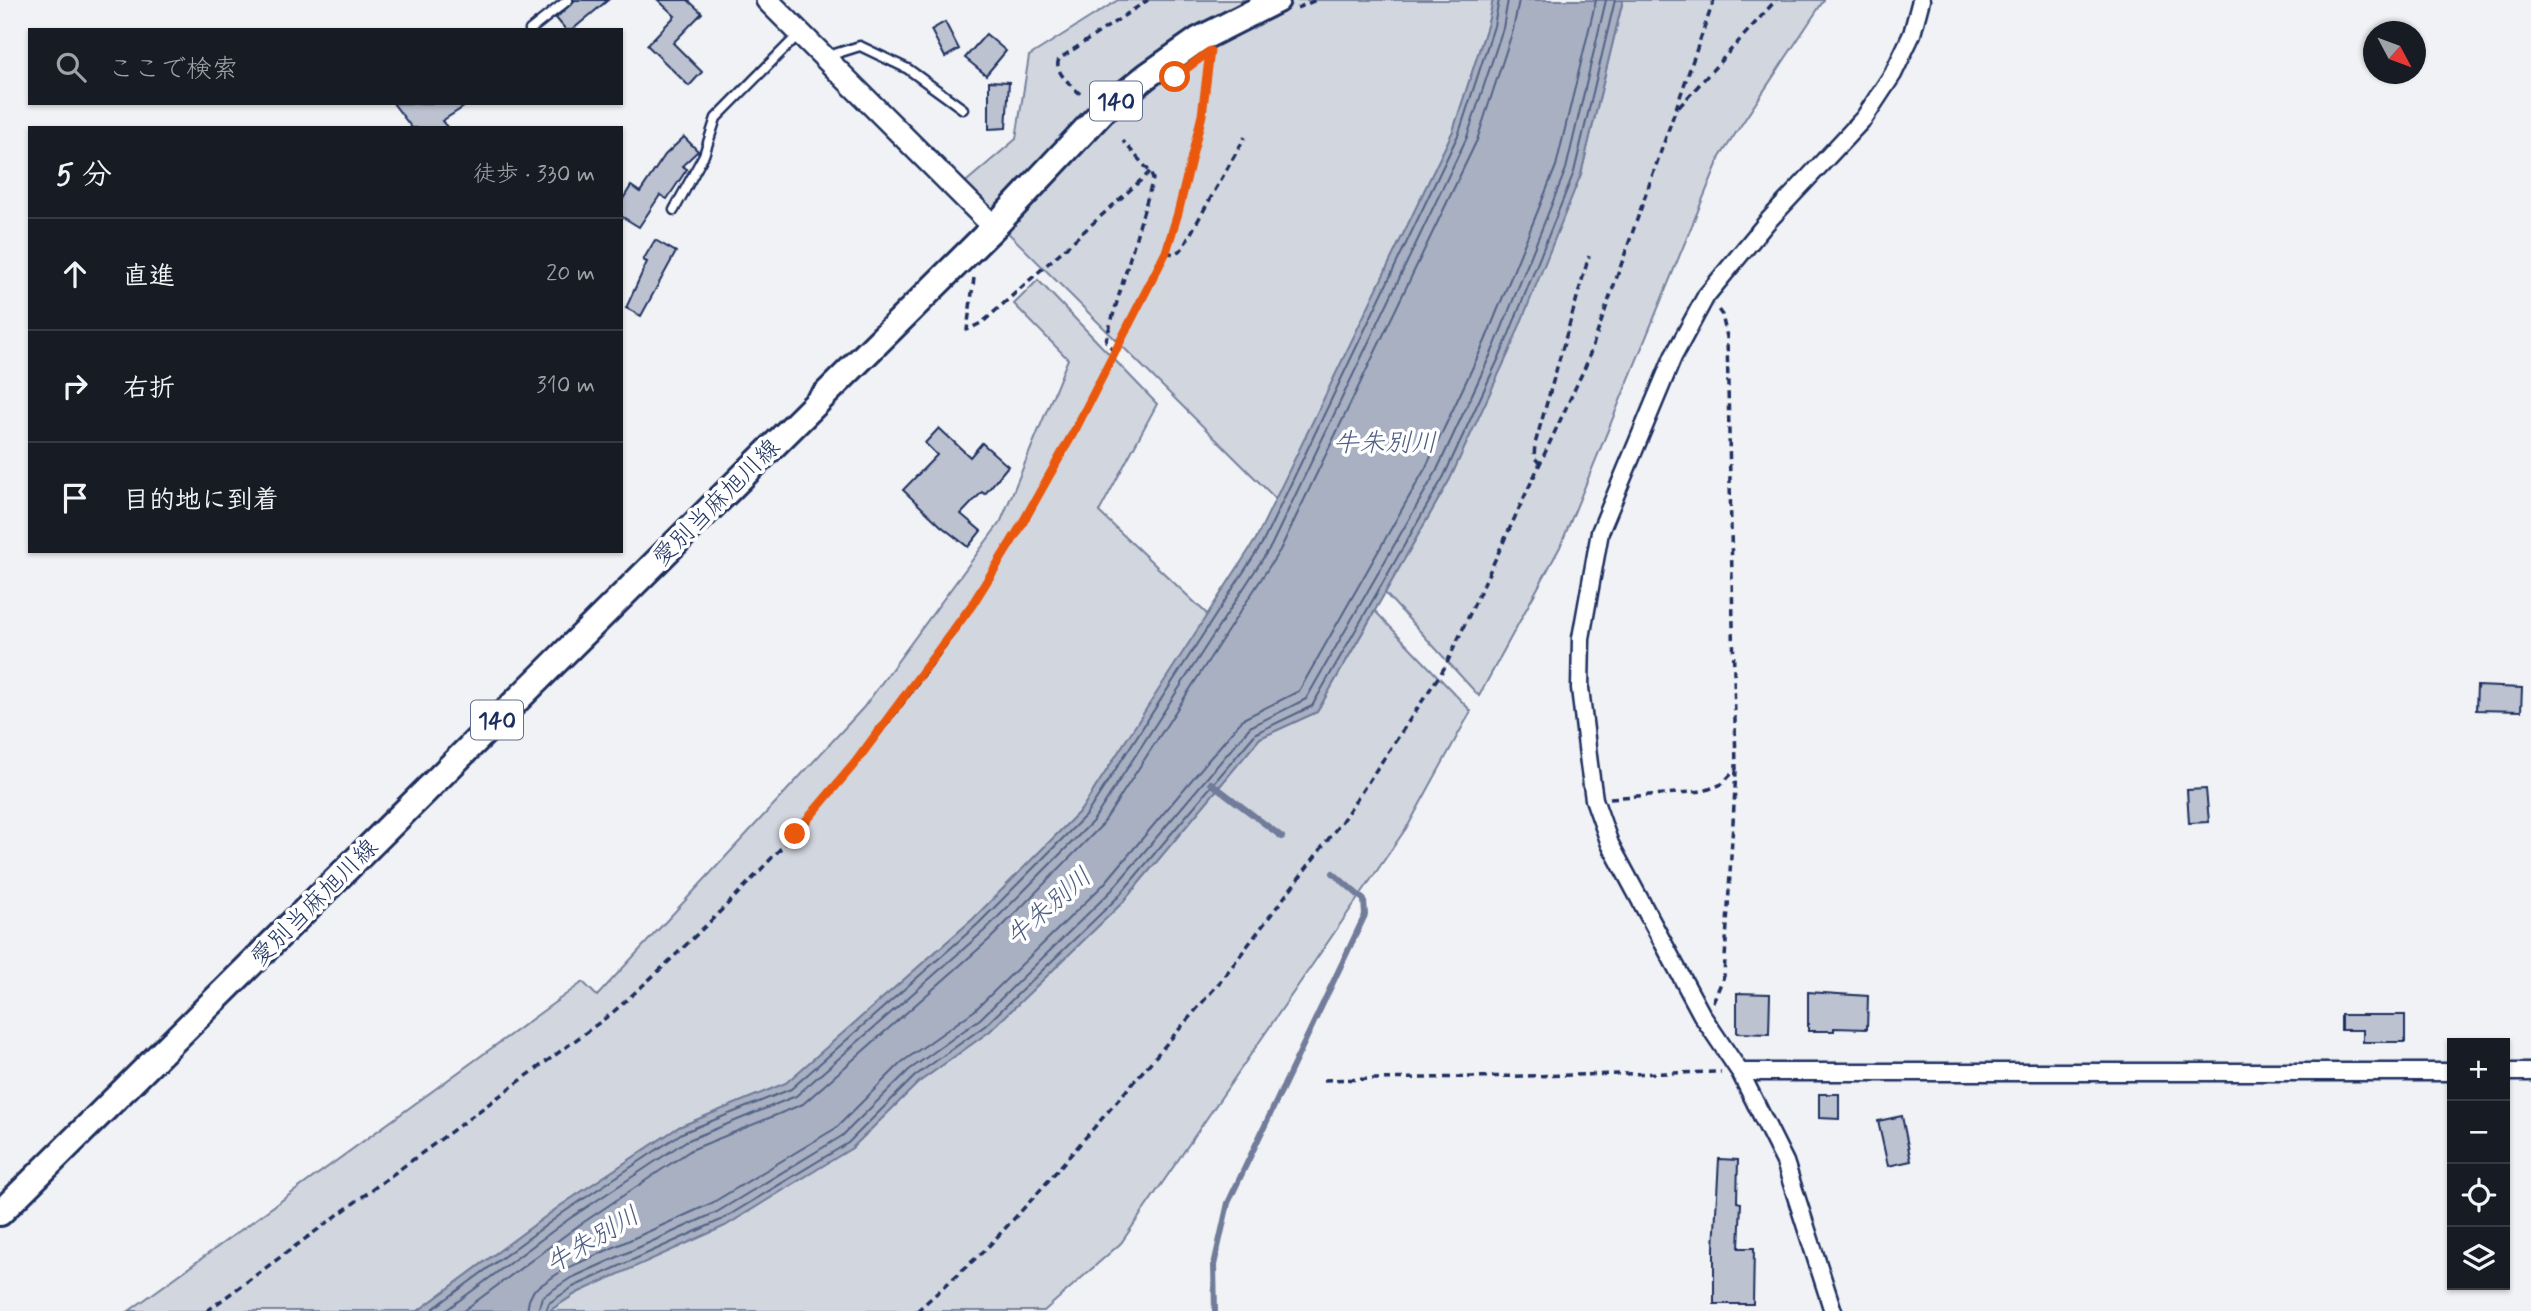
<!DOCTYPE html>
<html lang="ja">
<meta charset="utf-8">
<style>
:root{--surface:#171b24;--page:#20242c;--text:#f1f3f6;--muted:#9ea1a6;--line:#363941}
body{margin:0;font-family:Mynerve,"Klee One",sans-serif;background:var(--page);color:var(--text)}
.controls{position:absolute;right:21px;bottom:21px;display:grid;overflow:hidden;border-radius:0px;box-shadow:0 2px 5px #0004}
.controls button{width:63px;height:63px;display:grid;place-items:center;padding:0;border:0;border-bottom:2px solid var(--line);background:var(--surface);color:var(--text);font:35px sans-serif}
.compass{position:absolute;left:2363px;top:21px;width:63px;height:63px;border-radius:50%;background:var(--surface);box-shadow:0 2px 5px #0004;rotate:131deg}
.stop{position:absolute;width:21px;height:21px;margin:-16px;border:5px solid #ea580c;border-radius:50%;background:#fff}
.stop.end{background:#ea580c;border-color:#fff;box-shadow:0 2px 7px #0008}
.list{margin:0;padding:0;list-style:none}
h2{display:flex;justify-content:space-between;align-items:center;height:91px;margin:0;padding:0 28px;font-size:30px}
h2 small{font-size:23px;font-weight:400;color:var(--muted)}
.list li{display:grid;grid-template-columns:46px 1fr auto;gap:21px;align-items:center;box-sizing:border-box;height:112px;padding:0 28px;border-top:2px solid var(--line)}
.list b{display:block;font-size:26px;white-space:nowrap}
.list em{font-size:23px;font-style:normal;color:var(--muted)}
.icon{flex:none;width:38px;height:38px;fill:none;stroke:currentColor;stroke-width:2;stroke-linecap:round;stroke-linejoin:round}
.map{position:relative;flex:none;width:2531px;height:1311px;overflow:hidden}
.search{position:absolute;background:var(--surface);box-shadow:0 2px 5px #0004;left:28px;top:28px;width:595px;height:77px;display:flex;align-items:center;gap:18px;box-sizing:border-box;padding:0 24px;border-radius:0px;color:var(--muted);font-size:26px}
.panel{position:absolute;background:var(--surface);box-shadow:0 2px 5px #0004;left:28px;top:126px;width:595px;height:427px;border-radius:0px}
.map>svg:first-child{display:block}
.green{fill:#d2d6df;stroke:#76829e;stroke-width:2}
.water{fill:#a8b0c2;stroke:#707c9a;stroke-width:2}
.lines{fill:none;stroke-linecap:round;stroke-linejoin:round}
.shore{stroke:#536386;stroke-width:2}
.stream{stroke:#707c9a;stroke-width:6}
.building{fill:#bcc2d0;stroke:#1b2f5e;stroke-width:2}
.lane-casing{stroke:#1b2f5e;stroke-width:13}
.street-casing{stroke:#1b2f5e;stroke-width:21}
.secondary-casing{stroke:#1b2f5e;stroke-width:26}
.primary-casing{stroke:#1b2f5e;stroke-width:30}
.path{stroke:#1b2f5e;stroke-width:3.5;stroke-dasharray:7 5;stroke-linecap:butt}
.lane{stroke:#fff;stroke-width:8}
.street{stroke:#fff;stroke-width:16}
.secondary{stroke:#fff;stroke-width:21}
.primary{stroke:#fff;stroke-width:24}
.route{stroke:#ea580c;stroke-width:9}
.labels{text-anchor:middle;stroke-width:7;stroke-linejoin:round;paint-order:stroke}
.shield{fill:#fff;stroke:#5f6d8e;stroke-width:2}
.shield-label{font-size:23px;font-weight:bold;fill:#1b2f5e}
.street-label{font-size:24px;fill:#1b2f5e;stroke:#fff}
.water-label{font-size:26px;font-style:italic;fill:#4c5c81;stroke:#fff}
</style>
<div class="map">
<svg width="2531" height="1311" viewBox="0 0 2531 1311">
<rect width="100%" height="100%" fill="#f1f2f5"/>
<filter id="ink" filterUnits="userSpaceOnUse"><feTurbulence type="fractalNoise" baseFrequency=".0143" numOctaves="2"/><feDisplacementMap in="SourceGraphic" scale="14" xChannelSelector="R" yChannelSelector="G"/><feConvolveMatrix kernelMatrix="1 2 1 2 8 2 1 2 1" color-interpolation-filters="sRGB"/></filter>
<g filter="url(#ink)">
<path class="green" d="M1118 0H1493L1488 23 1453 131 1276 499 961 186 1016 139 1029 56Z
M1623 0H1824L1720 157 1560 547 1479 696 1385 593 1450 479 1581 174Z
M1038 280 1157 404 1099 512 1208 615 1081 810 973 919 786 1083 679 1127 560 1206 418 1311H129L583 982 597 996 863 708 1001 521 1068 359 1014 304Z
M1375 611 1471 711 1409 824 1121 1243 1044 1311H549L577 1293 852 1148 919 1082 990 1031 1123 902 1260 738 1317 712Z"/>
<path class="water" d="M1493 0H1623L1581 174 1509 352 1450 479 1317 712 1260 738 1123 902 990 1031 919 1082 852 1148 725 1226 577 1293 549 1311H418L560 1206 679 1127 786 1083 973 919 1081 810 1256 539 1453 131 1488 23Z"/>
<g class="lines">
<path class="shore" d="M430 1311 564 1212 682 1133 791 1089 978 924 1086 815 1263 542 1459 133 1494 26 1499 0
M445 1311 569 1219 686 1141 796 1096 984 931 1093 821 1271 546 1467 137 1503 28 1508 0
M463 1311 575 1228 691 1150 803 1104 991 938 1102 825 1280 550 1477 140 1513 30 1519 0
M527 1311 529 1300 534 1290 563 1270 712 1203 836 1128 902 1062 974 1011 1104 884 1243 719 1299 691 1426 467 1485 341 1556 166 1596 0
M538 1311 542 1297 569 1279 717 1212 842 1136 909 1070 980 1019 1111 891 1250 727 1306 699 1436 472 1495 345 1566 169 1606 0
M546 1311 549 1303 573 1287 721 1220 848 1143 915 1076 986 1025 1118 897 1256 733 1312 706 1444 476 1503 349 1574 172 1615 0"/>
<path class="stream" d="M1211 783 1282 837
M1215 1311 1214 1265 1228 1203 1365 915 1364 900 1333 873"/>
</g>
<path class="building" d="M575 0H608L572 30H566L556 18Z
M658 0H688L702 13 673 43 702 72 689 86 647 45 675 16Z
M945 22 959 49 945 57 931 30Z
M986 34 1006 51 986 75 965 58Z
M989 81 1009 82 1006 128 989 129Z
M393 103H470L442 121 448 128H412Z
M684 137 698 151 682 166 687 169 667 199 660 195 639 227 621 216V202L631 186 640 192 665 155Z
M655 240 676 252 641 316 626 308 647 262 643 260Z
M939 428 970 457 982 443 1008 466 985 494 982 492 961 514 981 531 968 547 941 526 903 490 937 455 925 443Z
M2477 686 2522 688 2521 711 2476 710Z
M2206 789 2209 822 2189 823 2187 790Z
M1808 992 1868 996 1867 1029 1834 1028V1031H1808Z
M1737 993 1770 994 1769 1034 1737 1033Z
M2341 1015H2405V1042H2363V1030H2341Z
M1819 1094H1839V1119L1819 1118Z
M1902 1116 1911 1161 1888 1166 1878 1121Z
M1719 1159 1738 1160 1737 1202 1741 1203 1739 1248H1754L1753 1304H1714V1248Z"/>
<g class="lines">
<defs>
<path id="lane" d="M530 30 568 0
M828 56 860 46 908 69 963 109
M674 210 704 155 716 118 800 33"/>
<path id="street" d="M1740 1072H2452
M2505 1072H2531
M1833 1311 1785 1162 1740 1072 1703 1017 1610 844 1594 799 1589 764 1580 688 1581 638 1600 532 1673 357 1706 296 1767 222 1864 118 1893 74 1912 34 1921 0"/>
<path id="secondary" d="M767 0 994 227"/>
<path id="primary" d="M0 1213 994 227 1103 111 1148 75 1198 40 1277 0"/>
</defs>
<use href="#lane" class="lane-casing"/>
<use href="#street" class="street-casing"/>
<use href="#secondary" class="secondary-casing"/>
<use href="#primary" class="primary-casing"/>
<path class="path" d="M1297 8 1316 0
M1080 94C1071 84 1053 72 1059 59L1148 0
M1679 107 1776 0
M1166 252 1174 254 1182 249 1245 137
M974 278 967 330 983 322 1150 172
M1114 352 1106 341 1107 336 1153 179 1150 172 1123 141
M1540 464 1534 457 1535 444 1589 256
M1610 798 1704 791 1722 784 1736 769 1727 337 1722 315 1717 308
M1713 1002 1724 976 1736 771
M1324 1080 1721 1072
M207 1311 611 1014C748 893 872 757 973 604 1023 529 1066 449 1106 368 1125 330 1151 289 1166 250 1177 223 1183 195 1189 167 1198 131 1206 96 1209 59
M917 1311 986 1249 1035 1196 1220 982 1342 821 1445 667 1586 365 1714 0"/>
<use href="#lane" class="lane"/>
<use href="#street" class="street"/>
<use href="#secondary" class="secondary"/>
<use href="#primary" class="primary"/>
</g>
</g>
<g class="lines" filter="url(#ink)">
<path class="route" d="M795 834 855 763 972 605 1018 531 1076 428 1166 252 1178 213 1202 115 1210 51 1175 77"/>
</g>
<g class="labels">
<g class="shield">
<rect x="1090" y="81.5" width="52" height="39" rx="5"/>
<rect x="471" y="700.5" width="52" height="39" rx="5"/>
</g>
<g class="shield-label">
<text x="1116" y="109">140</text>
<text x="497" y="728">140</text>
</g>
<g class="street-label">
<text transform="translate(716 502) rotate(-45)" y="8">愛別当麻旭川線</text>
<text transform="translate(314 902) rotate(-45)" y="8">愛別当麻旭川線</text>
</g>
<g class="water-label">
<text x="1385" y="451">牛朱別川</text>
<text transform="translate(1048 906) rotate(-41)" y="9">牛朱別川</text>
<text transform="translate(592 1239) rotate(-31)" y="9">牛朱別川</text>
</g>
</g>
</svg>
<div class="controls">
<button>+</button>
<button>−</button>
<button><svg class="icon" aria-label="locate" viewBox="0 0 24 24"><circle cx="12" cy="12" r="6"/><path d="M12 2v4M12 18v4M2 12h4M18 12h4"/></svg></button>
<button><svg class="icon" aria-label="layers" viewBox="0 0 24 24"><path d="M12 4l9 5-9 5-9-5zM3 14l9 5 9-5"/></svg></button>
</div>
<svg class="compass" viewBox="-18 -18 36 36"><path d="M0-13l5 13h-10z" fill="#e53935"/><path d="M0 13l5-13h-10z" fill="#9ea1a6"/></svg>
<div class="stop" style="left:1175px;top:77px"></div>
<div class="stop end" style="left:795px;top:834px"></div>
<div class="search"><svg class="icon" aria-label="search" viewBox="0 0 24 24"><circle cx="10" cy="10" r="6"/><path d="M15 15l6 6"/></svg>ここで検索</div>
<section class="panel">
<h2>5 分<small>徒歩 · 330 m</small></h2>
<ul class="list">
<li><svg class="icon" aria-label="ahead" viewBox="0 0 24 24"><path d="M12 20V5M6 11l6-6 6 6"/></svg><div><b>直進</b></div><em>20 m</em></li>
<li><svg class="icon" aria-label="right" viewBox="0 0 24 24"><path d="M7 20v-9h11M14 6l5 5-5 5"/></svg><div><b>右折</b></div><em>310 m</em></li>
<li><svg class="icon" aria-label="arrive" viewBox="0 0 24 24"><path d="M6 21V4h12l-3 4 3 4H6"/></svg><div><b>目的地に到着</b></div></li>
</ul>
</section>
</div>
